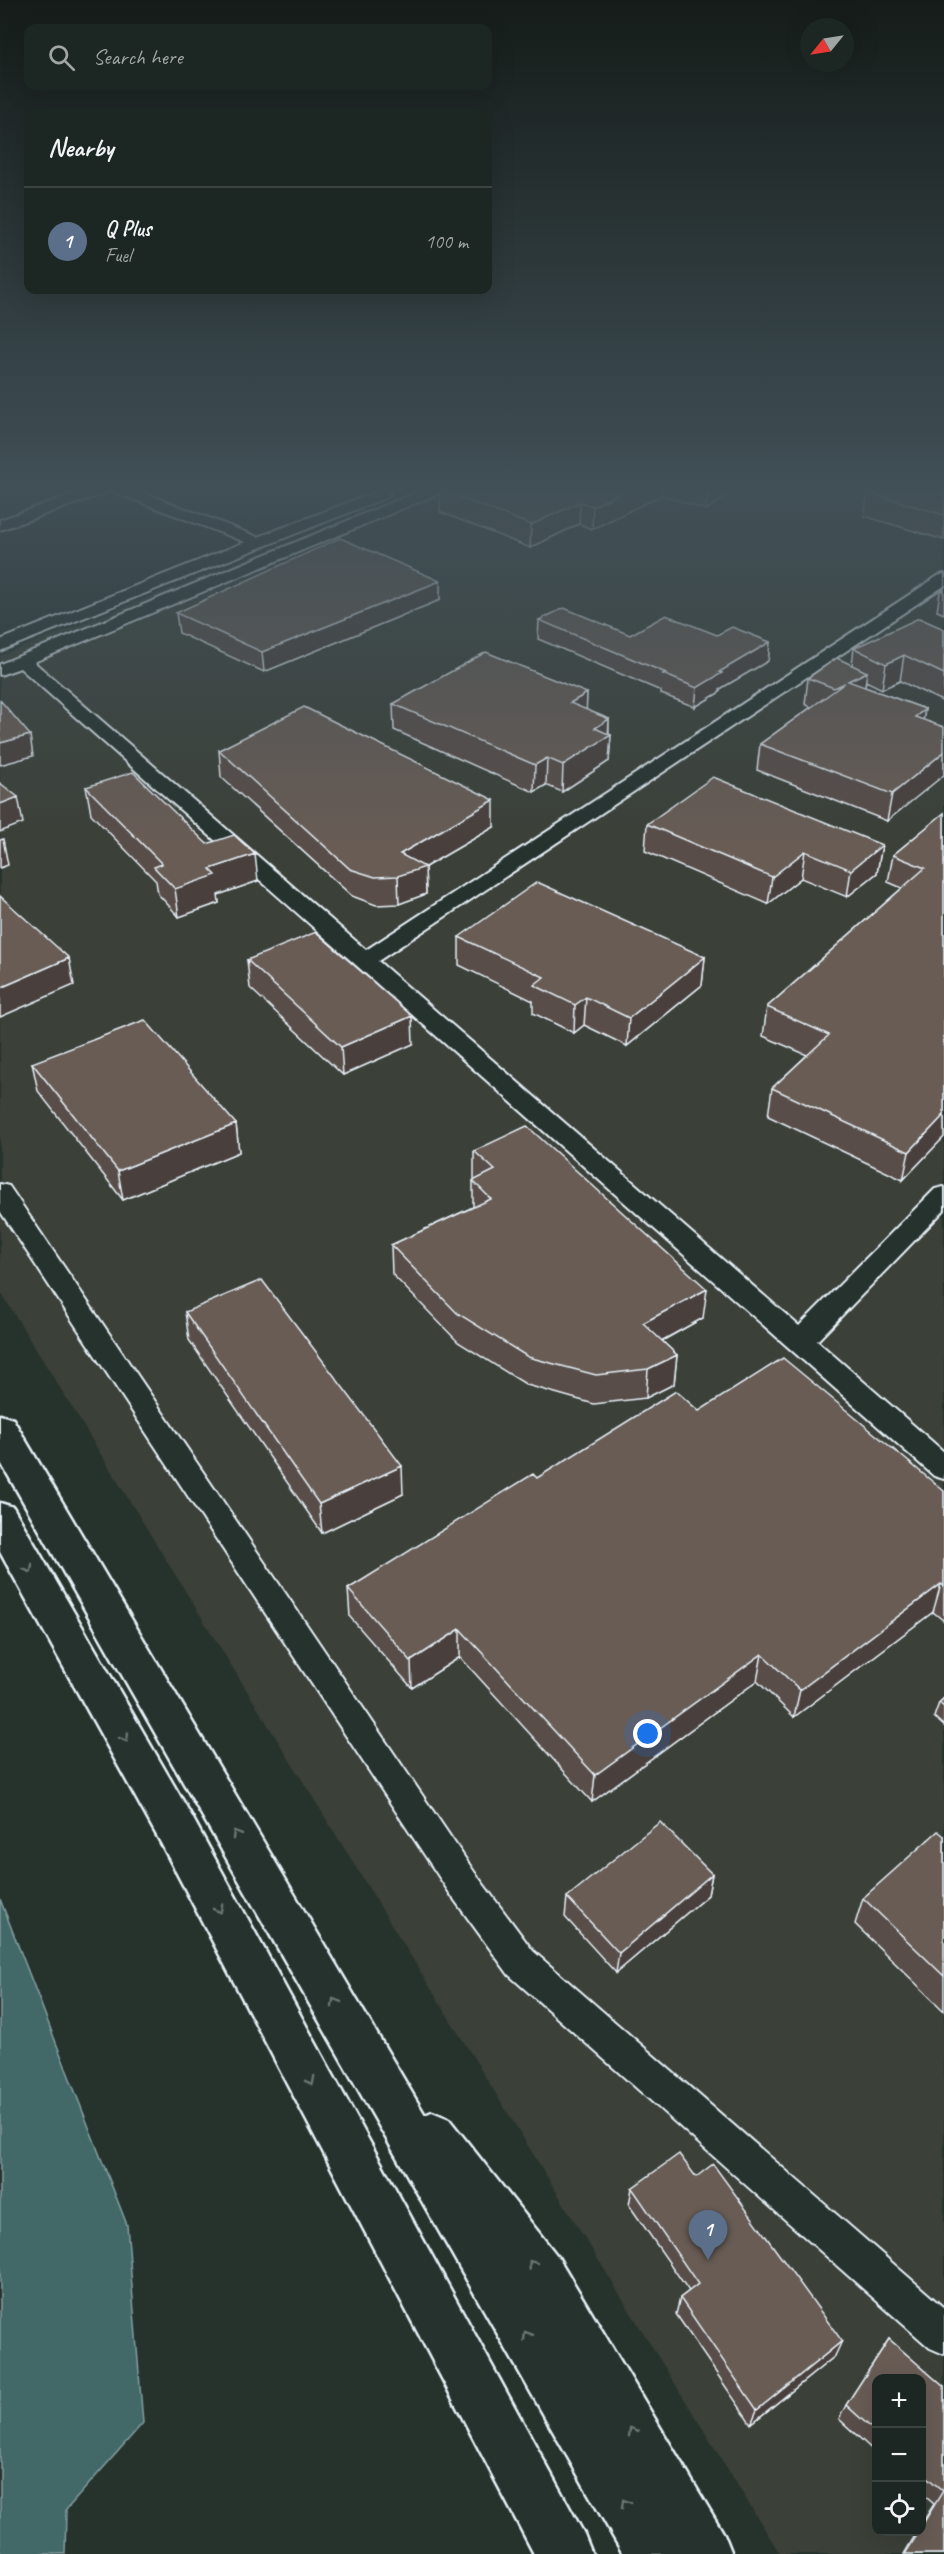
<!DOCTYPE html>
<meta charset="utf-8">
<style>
:root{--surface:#1c2622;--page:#252e2a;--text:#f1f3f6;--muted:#a0a5a5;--line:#3a4340;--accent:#ffd166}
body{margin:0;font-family:Caveat,sans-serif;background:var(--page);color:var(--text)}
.controls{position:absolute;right:18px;bottom:18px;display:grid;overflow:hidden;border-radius:12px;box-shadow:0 6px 24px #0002}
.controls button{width:54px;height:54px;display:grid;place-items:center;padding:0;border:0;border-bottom:2px solid var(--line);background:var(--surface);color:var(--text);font:30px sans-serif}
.compass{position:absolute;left:800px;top:18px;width:54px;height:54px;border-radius:50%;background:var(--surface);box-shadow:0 6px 24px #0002;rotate:240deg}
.you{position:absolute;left:648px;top:1734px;width:21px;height:21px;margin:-15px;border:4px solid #fff;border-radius:50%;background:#1a73e8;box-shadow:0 0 0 9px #1a73e833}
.badge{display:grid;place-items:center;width:39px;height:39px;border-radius:50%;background:var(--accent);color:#fff;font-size:20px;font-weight:700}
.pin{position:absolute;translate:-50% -50px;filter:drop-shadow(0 2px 3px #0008)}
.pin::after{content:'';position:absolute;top:32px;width:21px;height:18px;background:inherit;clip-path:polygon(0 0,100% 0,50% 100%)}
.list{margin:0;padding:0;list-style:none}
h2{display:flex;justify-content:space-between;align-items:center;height:78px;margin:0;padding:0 24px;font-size:26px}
h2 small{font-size:20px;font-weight:400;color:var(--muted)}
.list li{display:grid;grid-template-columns:39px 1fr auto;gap:18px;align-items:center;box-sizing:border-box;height:108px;padding:0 24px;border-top:2px solid var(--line)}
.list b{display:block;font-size:22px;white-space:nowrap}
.list p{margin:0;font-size:20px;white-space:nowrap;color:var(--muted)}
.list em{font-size:20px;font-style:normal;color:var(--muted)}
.icon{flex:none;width:33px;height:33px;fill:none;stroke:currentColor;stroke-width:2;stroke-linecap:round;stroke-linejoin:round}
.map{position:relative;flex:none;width:944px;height:2554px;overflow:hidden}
.search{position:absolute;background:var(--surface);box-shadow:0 6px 24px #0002;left:24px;top:24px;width:468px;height:66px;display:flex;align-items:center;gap:15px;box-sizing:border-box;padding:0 21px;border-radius:12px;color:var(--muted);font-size:22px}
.panel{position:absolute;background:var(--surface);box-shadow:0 6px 24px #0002;left:24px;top:108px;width:468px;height:186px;border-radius:12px}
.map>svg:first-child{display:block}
.built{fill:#3a3f39;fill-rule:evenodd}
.water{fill:#436868;stroke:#859fa2;stroke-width:1.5}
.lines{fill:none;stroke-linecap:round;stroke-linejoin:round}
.street-casing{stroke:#e8f1f8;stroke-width:4}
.highway-casing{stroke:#e8f1f8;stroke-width:5}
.street{fill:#26332d;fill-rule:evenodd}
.highway{fill:#26332d;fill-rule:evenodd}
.wall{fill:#594e49;stroke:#e8f1f8;stroke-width:1.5}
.shaded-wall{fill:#48403c;stroke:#e8f1f8;stroke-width:1.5}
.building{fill:#675b55;stroke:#e8f1f8;stroke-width:1.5}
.oneway{stroke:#6a7674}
</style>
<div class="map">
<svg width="944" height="2554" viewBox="0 0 944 2554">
<rect width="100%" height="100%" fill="#26332d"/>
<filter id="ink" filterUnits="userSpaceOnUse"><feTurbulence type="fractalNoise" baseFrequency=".0167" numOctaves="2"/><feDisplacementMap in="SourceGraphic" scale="12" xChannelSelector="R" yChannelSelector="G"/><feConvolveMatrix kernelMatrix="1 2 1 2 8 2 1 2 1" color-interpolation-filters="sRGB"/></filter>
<g filter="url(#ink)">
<path class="built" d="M431 485H944V2554H780L0 1291V656ZM876 2378H922V2532H876Z"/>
<path class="water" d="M0 1899 127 2225 143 2423 66 2510 65 2554H0Z"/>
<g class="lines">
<defs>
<path id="street" d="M98 485H124L258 537 378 491 383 490 390 494 388 497 0 651V640L245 542 111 491 0 530V520Z
M434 485H454L452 488 34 662 366 950 938 576 944 574V586L378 961 799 1326 935 1189 944 1187V1210L817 1341 944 1452V1479L934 1476 20 668 0 675V664Z
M0 1184 9 1186 475 1873 533 1951 944 2308V2354L930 2348 509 1975 451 1895 0 1211Z"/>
<path id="highway" d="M0 1415 13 1419 425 2115 432 2112 449 2119 558 2257 724 2534 732 2554H623L0 1461Z
M0 1503 13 1507 191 1815 584 2534 592 2554H534L161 1843 0 1552Z"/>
</defs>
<use href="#street" class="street-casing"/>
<use href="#highway" class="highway-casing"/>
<use href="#street" class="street"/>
<use href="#highway" class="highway"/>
</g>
<path class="wall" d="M450 485H743L706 510 662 495 592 529 579 524 530 548 440 512V490Z
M944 485V540L864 516 868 492Z
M440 581V600L264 672 179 633 176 613Z
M944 589V614L937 611 940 592Z
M539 620 630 635H717L770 642 768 661 720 689V692L695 707 661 694V691L538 639Z
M944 629V702L900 681 882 689 866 681 865 687 925 709 923 720 887 821 757 770 760 744 811 707 805 704 808 678 852 665 854 648Z
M587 693 586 710 609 719V734L611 735 609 761 562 792 546 785 534 792 394 730 393 704Z
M219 750 494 827 425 867 426 894 399 904 376 905 352 896 221 777Z
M86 787 207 844 258 881 218 895 219 903 179 917 158 894 156 881 91 814Z
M944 813V1137L903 1180 768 1116 772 1088 807 1055 763 1036 767 1007 902 888 888 882 893 855Z
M647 824 882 845 877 873 847 897 801 878 768 904 645 851Z
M459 937 705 957 702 985 627 1046 584 1025 574 1033 533 1013V1001L459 965Z
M247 960 413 1044 343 1075 250 988Z
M32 1063 236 1124 239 1152 123 1200 38 1091Z
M474 1151 703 1318 662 1341 677 1355 674 1384 646 1398 594 1404 527 1385 458 1342 392 1274 391 1245 473 1207V1181L474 1180Z
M185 1312 403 1494 322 1533 189 1340Z
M699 1411 944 1491V1621L933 1612 794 1717 757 1681 592 1802 460 1657 412 1688 350 1617 348 1589 537 1478Z
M944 1698V1726L934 1717 939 1703Z
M944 1836V2011L855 1924 863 1898Z
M712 1874 708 1895 616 1973 565 1917 567 1897Z
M696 2177 835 2356 751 2424 676 2314 680 2298 689 2291 629 2205 632 2188Z
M889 2339 944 2387V2554H904L917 2532H921V2525L934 2504 921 2493V2379H876V2453L839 2419 846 2405Z"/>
<path class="shaded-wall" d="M638 485H662V495L592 529 593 506Z
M712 485H743L706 510 708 487Z
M580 502 579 524 530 548 531 525Z
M440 581V600L264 672 262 652Z
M770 642 768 661 720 689V692L695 707 697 688 719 672Z
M904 655 900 681 882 689 886 664Z
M867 672 863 698 848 681Z
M587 693 586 719 570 703Z
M925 709 921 735 915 717Z
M609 719 608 736 611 735 609 761 562 792 563 765 595 728Z
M30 735 33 756 0 765V743Z
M944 752V775L887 821 892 794Z
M547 758 546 785 534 792 535 765Z
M18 797 23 823 0 832V804Z
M494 800V827L425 867 426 894 399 904 398 876 400 854Z
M3 839 8 865 0 868V840Z
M882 845 877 873 847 897 851 870Z
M805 851 801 878 768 904 772 877Z
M255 854 258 881 218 895 219 903 179 917 175 889 210 869Z
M705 957 702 985 627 1046 629 1018Z
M69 958 74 985 0 1017V988Z
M586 997 584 1025 574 1033 575 1005Z
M412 1016 413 1044 343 1075 341 1047Z
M944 1115V1137L903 1180 909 1152Z
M236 1124 239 1152 123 1200 118 1171Z
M707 1289 703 1318 641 1352 643 1323Z
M677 1355 674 1384 646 1398 648 1369Z
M402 1466 403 1494 322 1533 319 1504Z
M941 1584 933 1612 794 1717 800 1690Z
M460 1629V1657L412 1688 411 1661Z
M762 1654 757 1681 592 1802 595 1775Z
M712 1874 708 1895 616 1973 619 1953Z
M842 2341 835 2356 751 2424 757 2410Z"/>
<path class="building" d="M450 485H638L593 506 580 502 531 525 440 490Z
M878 485H944V515L868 492Z
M340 538 440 581 262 652 176 613Z
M564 608 630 635 666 615 717 635 732 627 770 642 719 672 722 673 697 688 663 674 666 673 539 620Z
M919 618 944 629V674L904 655 886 664 854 648Z
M486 652 587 693 570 703 609 719 595 728 611 735 563 765 547 758 535 765 393 704Z
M837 658 867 672 848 681 925 709 915 717 944 727V752L892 794 760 744 845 683 834 688 808 678Z
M0 700 30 735 0 743Z
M304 707 494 800 400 854 425 867 398 876 375 877 350 869 219 750Z
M133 772 207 844 234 835 255 854 210 869 216 875 175 889 154 867 162 864 86 787Z
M713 777 882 845 851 870 805 851 772 877 647 824Z
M0 783 18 797 0 804Z
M944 813V1115L909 1152 772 1088 829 1035 767 1007 925 868 893 855Z
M537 882 705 957 629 1018 586 997 575 1005 534 985 544 977 459 937Z
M0 896 69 958 0 988Z
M316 932 412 1016 341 1047 247 960Z
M145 1020 236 1124 118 1171 32 1063Z
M527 1126 707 1289 643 1323 677 1355 648 1369 596 1375 528 1357 457 1313 391 1245 491 1199 473 1181 495 1170 474 1151Z
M262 1280 402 1466 319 1504 185 1312Z
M783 1358 944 1491V1586L941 1584 800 1690 762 1654 595 1775 460 1629 411 1661 348 1589 533 1474 537 1478 676 1391 699 1411Z
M944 1698V1707L939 1703Z
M660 1822 712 1874 619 1953 567 1897Z
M938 1831 944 1836V1976L863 1898Z
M679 2154 696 2177 713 2164 842 2341 757 2410 680 2298 698 2284 632 2188Z
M889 2339 944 2387V2554H905L919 2532H921V2527L943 2491 921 2472V2379H876V2432L846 2405Z"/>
<defs><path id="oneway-chevron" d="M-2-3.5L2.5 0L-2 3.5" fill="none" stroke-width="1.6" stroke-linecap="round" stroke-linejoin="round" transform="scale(1.5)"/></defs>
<g class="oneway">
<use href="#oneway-chevron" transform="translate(29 1569) rotate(61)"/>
<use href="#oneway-chevron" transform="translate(125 1738) rotate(61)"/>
<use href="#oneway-chevron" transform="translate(236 1834) rotate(-120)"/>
<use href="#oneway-chevron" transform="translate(219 1909) rotate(62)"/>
<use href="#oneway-chevron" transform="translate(335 2002) rotate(-120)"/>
<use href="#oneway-chevron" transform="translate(311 2081) rotate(62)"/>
<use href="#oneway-chevron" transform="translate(532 2264) rotate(-128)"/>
<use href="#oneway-chevron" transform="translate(527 2335) rotate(-120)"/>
<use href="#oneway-chevron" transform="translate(632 2431) rotate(-120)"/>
<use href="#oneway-chevron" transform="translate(625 2503) rotate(-120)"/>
</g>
</g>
<linearGradient id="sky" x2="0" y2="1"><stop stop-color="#151c19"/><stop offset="0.58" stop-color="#415057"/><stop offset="1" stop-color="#415057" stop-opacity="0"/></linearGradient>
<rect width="944" height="843" fill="url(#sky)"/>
</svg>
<div class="controls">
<button>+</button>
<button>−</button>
<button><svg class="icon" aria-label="locate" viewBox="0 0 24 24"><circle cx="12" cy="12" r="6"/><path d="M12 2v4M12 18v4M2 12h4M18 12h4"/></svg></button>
</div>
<svg class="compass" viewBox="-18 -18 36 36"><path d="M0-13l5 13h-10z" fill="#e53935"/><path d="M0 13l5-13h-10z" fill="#a0a5a5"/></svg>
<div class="you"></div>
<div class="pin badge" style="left:708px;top:2260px;background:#5c6f8a">1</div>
<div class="search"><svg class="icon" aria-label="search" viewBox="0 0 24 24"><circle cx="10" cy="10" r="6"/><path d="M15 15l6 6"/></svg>Search here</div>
<section class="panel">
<h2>Nearby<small></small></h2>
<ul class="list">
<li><span class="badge" style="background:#5c6f8a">1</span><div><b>Q Plus</b><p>Fuel</p></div><em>100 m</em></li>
</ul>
</section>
</div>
